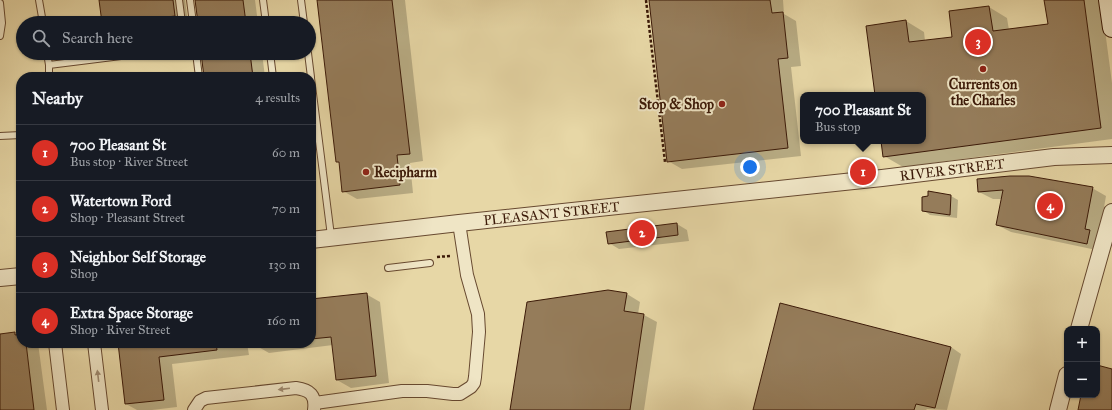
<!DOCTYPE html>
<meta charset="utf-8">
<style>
:root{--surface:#171b24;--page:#20242c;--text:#f1f3f6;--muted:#9ea1a6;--line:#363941;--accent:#d93025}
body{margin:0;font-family:"IM FELL Great Primer",serif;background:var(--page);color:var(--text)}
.controls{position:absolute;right:12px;bottom:12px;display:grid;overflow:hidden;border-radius:8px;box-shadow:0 1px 3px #0004}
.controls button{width:36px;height:36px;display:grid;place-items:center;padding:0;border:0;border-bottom:1px solid var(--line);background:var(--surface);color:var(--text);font:20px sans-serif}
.you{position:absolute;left:750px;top:167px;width:14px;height:14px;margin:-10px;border:3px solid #fff;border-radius:50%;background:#1a73e8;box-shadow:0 0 0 6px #1a73e833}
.badge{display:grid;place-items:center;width:26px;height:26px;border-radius:50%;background:var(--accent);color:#fff;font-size:13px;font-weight:700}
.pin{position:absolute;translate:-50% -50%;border:2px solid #fff;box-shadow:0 1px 4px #0006}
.popup{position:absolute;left:800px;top:92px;width:126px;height:52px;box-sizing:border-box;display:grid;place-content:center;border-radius:8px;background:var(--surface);filter:drop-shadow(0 1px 3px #0005);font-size:13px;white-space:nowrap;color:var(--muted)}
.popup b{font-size:15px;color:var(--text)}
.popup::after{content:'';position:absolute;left:50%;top:100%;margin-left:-8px;border:8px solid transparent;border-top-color:var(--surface)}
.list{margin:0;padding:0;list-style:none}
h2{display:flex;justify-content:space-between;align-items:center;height:52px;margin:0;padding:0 16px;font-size:17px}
h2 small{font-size:13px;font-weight:400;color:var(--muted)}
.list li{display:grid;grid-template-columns:26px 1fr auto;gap:12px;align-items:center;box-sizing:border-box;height:56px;padding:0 16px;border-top:1px solid var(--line)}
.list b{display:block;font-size:15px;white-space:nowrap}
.list p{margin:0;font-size:13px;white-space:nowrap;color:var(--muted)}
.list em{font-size:13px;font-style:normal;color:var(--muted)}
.icon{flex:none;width:22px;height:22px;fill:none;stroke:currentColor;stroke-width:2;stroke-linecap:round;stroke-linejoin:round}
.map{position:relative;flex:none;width:1112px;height:410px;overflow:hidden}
.search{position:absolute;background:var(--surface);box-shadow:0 1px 3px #0004;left:16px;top:16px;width:300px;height:44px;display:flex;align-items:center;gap:10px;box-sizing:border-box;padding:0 14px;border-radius:22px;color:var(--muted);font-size:15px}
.panel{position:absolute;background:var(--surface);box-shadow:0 1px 3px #0004;left:16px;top:72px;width:300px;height:276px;border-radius:16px}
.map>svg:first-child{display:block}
.shadow{fill:#0003}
.building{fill:#957c5a;stroke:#3c1a08}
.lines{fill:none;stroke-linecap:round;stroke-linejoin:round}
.service-casing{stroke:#674930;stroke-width:8}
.minor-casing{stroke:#674930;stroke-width:14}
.tertiary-casing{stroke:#674930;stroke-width:18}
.secondary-casing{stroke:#3c1a08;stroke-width:20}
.path{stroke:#3c1a08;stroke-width:2.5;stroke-dasharray:3 2;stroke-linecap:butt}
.service{stroke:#efe5c5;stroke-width:6}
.minor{stroke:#efe5c5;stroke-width:12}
.tertiary{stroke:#efe5c5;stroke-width:16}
.secondary{stroke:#efe5c5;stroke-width:18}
.oneway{fill:#9e8a70}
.poi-dot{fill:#8f2418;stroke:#efe5c5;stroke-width:1.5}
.labels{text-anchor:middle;stroke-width:4;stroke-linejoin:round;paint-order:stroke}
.poi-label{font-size:14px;font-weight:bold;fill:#3c1a08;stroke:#efe5c5}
.street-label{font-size:14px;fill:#3c1a08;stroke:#efe5c5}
</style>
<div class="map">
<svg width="1112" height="410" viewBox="0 0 1112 410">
<rect width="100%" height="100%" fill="#e7d7a6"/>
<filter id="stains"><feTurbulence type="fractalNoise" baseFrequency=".005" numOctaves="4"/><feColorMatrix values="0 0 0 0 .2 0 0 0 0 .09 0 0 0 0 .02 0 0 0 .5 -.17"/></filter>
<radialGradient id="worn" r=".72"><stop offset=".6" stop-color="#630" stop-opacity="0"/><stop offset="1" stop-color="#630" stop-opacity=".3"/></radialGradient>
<path class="shadow" d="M100 0H185L188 23H103Z
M196 0H255L258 23H199Z
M318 0H405L423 161 410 163 413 193 357 199 343 191 340 163 337 162Z
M650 0H783L784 14 796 21 801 66 791 67 801 156 682 169 668 161Z
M1046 0H1101L1112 83V139L903 167 884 156 882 141H923V95H876L906 21 924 32 925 41 954 38 989 7 1007 18 1009 30 1049 25Z
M202 53H262L265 77H205Z
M978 180 1092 188 1106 196 1099 236 1101 251 1011 232 997 225 1002 199H993L979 192Z
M951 196 958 200 957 218 930 215 923 210Z
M677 224 687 230 689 241 619 249 609 243Z
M366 294 380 302 389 383 351 388 337 380 333 345 269 353 255 345V343H311V300Z
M627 294 640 302 638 314 644 315 657 322 644 410H511Z
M14 333 18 335H21V343H38L47 410H0V335Z
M119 343H247L249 355 172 364 177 407 152 410H137L126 404Z
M951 347 961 354 947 410 927 409 926 410H754Z"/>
<path class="building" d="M99 0H173L175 16 119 23H102Z
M195 0H243L246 23H198Z
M317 0H392L410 154 397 155 400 185 342 192 339 162H336Z
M649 0H770L772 13 783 12 788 58 778 59 788 148 667 162Z
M1044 0H1084L1101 128 883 157 881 141H923V95H875L866 26 906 20 909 42 952 37 949 11 989 6 993 31 1048 24Z
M201 53H250L253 77H204Z
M1010 176H1029L1093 187 1085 229 1090 230 1087 244 996 225 1003 190 978 192 977 179Z
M928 191 951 195 950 215 922 211V197L928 196Z
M677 223 678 235 608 244 606 232Z
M608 290 627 293 624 311 644 314 630 410H510L527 302Z
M367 293 376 376 336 380 331 337 311 339V299Z
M780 303 951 347 935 408 916 404 914 410H753Z
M15 332V335L21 334V343H26L34 410H0V334Z
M118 343H216L217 350 159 357 164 400 125 404Z
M1097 365 1112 369V410H1078L1081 395H1097Z"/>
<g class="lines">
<defs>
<path id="service" d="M39 0 43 23
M179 0 182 23
M190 0 193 23
M263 0 266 23
M301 0 304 23
M0 3 2 23 0 36
M47 53 49 65
M196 53 199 77
M270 53 273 77
M308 53 311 77
M49 77V65L145 53
M311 78 331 236
M0 136 21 135
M388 268 430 263"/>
<path id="minor" d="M55 343 63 410
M94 343 102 410
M315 403 402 391H427L453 394H460L471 387 474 383 475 377 479 332 478 314 467 275 459 223
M194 410 200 401 206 398 296 388C310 390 316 395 314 410"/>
<g id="tertiary">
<path id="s1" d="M311 240 459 223 882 178 1054 157 1112 155"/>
<path d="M0 278 21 276"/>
<path d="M1079 329 1112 212"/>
<path d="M1058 410 1067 375"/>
</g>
<path id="secondary" d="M1108 0 1112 28"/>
</defs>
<use href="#service" class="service-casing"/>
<use href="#minor" class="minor-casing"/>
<use href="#tertiary" class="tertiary-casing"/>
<use href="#secondary" class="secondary-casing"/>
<path class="path" d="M646 0 665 162
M437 257 450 256"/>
<use href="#service" class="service"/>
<use href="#minor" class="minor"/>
<use href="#tertiary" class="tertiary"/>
<use href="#secondary" class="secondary"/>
</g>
<defs><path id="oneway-solid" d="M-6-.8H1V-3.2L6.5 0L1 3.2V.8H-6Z"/></defs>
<g class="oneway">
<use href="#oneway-solid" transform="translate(98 376) rotate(-97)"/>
<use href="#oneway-solid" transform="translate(284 389) rotate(173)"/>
</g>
<g class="poi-dot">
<circle cx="983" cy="69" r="4"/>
<circle cx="722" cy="104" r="4"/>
<circle cx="366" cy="172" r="4"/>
</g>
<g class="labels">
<g class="poi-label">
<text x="983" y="89">Currents on<tspan x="983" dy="16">the Charles</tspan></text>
<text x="714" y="109" text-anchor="end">Stop &amp; Shop</text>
<text x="374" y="177" text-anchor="start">Recipharm</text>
</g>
<g class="street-label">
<text dy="5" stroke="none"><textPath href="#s1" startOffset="645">RIVER STREET</textPath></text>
<text dy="5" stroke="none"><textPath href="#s1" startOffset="242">PLEASANT STREET</textPath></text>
</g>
</g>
<rect width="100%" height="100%" filter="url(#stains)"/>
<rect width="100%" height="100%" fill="url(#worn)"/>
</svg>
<div class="controls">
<button>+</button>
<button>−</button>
</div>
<div class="you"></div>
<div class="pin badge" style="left:863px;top:172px">1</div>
<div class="popup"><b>700 Pleasant St</b>Bus stop</div>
<div class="pin badge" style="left:642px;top:233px">2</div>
<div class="pin badge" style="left:978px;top:42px">3</div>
<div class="pin badge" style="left:1050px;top:206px">4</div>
<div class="search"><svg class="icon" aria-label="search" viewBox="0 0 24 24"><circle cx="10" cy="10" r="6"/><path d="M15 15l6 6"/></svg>Search here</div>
<section class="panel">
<h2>Nearby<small>4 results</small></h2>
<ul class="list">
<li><span class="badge">1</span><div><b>700 Pleasant St</b><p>Bus stop · River Street</p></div><em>60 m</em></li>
<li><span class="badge">2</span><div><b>Watertown Ford</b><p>Shop · Pleasant Street</p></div><em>70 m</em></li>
<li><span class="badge">3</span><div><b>Neighbor Self Storage</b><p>Shop</p></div><em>130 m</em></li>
<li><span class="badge">4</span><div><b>Extra Space Storage</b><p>Shop · River Street</p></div><em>160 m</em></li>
</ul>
</section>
</div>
